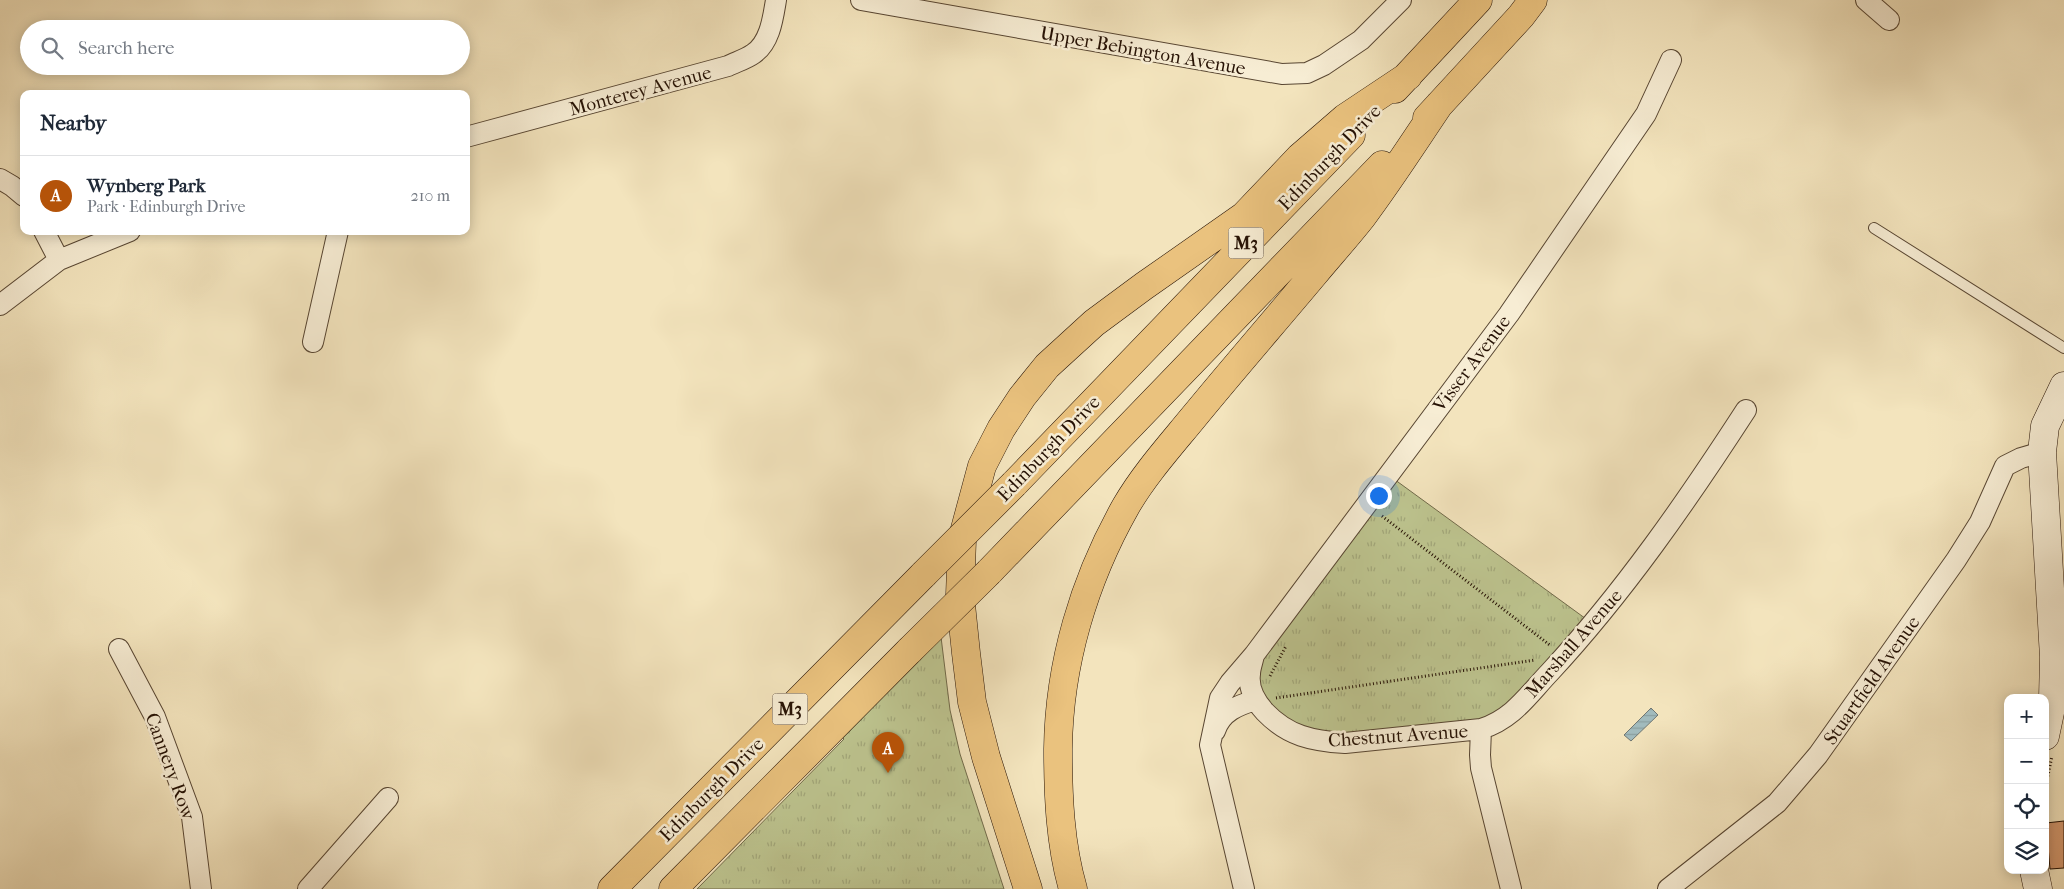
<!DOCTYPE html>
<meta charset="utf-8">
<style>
:root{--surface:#fff;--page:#f6f6f7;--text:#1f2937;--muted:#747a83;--line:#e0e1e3;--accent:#b45309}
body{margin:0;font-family:"IM FELL French Canon",serif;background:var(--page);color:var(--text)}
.controls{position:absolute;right:15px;bottom:15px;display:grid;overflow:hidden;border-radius:10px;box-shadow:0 2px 12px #0003}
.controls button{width:45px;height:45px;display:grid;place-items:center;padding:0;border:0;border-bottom:1px solid var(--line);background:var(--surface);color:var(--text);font:25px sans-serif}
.you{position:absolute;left:1378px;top:495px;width:18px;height:18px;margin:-12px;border:4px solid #fff;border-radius:50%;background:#1a73e8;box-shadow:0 0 0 8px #1a73e833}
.badge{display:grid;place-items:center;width:32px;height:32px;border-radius:50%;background:var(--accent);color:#fff;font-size:16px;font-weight:700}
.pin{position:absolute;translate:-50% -41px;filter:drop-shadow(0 1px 2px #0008)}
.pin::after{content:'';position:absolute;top:26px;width:18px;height:15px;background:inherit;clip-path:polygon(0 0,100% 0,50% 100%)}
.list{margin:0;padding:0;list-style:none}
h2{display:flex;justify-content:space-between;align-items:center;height:65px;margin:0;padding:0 20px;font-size:21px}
h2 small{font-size:16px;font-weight:400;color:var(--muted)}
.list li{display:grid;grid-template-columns:32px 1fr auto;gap:15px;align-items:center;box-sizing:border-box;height:80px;padding:0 20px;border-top:1px solid var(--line)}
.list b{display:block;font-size:19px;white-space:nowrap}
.list p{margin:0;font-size:16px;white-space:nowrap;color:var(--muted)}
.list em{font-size:16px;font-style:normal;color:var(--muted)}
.icon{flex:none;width:28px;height:28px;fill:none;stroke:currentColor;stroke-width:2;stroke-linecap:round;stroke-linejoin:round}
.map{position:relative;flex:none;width:2064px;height:889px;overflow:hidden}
.search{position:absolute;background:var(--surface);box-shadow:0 2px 12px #0003;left:20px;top:20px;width:450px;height:55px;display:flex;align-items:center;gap:12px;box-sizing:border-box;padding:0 18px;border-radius:28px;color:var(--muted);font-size:19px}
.panel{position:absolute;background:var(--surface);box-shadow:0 2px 12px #0003;left:20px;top:90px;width:450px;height:145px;border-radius:10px}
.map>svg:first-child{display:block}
.park{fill:url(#park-tufts);stroke:#716a4a}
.water{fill:url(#water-rules);stroke:#707773}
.building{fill:#d0956b;stroke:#251104}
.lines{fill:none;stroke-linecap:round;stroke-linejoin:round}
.lane-casing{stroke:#584632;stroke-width:12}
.street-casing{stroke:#584632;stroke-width:22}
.secondary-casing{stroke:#251104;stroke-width:29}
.highway-casing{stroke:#251104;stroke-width:29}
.path{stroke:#251104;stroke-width:3;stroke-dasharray:1 2.5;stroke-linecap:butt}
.lane{stroke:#f7edd4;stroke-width:10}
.street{stroke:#f7edd4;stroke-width:20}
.secondary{stroke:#f7edd4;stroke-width:28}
.highway{stroke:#eac27e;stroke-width:28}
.highway-bridge-casing{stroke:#251104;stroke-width:29;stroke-linecap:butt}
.highway-bridge{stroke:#eac27e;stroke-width:28}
.labels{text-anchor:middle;stroke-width:5;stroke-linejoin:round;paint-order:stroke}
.shield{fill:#f7edd4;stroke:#645342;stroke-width:1}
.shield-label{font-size:18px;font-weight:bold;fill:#251104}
.street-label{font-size:19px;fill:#251104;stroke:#f7edd4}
</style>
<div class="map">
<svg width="2064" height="889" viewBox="0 0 2064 889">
<defs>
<pattern id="park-tufts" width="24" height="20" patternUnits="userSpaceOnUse" patternTransform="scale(1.25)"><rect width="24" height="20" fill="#bdc48f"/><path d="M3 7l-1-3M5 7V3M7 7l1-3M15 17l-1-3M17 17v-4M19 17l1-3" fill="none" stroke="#a2a77a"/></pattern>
<pattern id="water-rules" width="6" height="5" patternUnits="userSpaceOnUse" patternTransform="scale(1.25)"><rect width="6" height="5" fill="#a2bbbd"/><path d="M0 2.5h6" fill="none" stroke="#8ba0a1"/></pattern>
</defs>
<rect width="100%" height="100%" fill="#f3e4bd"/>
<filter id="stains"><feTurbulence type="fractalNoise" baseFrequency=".004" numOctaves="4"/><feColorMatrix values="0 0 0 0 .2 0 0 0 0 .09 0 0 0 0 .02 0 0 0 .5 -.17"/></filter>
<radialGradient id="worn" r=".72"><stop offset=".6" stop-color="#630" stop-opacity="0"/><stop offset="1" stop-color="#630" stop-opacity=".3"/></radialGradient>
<path class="park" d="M1387 474 1593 624 1510 718 1317 738 1263 709 1256 654Z
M941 637 950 710 960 754 1004 889H697L844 739 840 735Z"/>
<path class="water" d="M1651 708 1658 715 1631 741 1624 735Z"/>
<path class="building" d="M2064 821V868L2050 869 2046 823Z"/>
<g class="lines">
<defs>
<path id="lane" d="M1874 228 2064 348"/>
<path id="street" d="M861 0 1282 74 1307 73 1324 65 1361 40 1401 0
M1866 0 1889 20
M466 137 728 66C736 62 746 59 753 54 770 43 773 18 776 0
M0 179 12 186 24 196
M44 231 59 260
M0 305 59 260 130 231
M313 342 338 231
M119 649 155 717 192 817 201 889
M1254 655C1253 661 1250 668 1250 674 1248 688 1256 702 1265 712 1288 736 1312 741 1345 743L1481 729
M1215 731C1221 712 1238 705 1256 700
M308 889 388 798
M1244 889 1210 745 1220 698 1230 683 1254 655 1509 314 1646 114 1671 60
M1511 889 1481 768 1480 755 1481 729C1513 719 1528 695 1550 672 1624 592 1687 501 1746 410
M1668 889 1777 803 1818 755 1956 560 1980 522 2005 466 2021 458 2042 452"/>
<path id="secondary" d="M2045 736 2053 698 2054 657 2042 452 2045 426 2064 386
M2034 870 2038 889"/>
<path id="highway" d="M1395 89 1478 0
M1427 118 1521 16 1533 0
M1014 484 1351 135
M989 572 1382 165
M612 889 924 574
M673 889 910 650
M1028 889 986 757 972 702 966 653 960 595 962 540 982 466 1001 429 1022 397 1047 366 1094 323 1144 286 1244 216 1300 157 1345 118 1408 76
M1073 889C1060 844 1058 796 1058 749 1059 664 1084 580 1126 506 1144 475 1169 447 1192 419 1232 370 1274 322 1315 273 1330 255 1347 236 1362 217 1389 181 1414 142 1439 105"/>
</defs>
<use href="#lane" class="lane-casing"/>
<use href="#street" class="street-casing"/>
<use href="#secondary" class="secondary-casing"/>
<use href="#highway" class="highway-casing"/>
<path class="path" d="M1382 516 1551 646
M1270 676 1286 646
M1276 698 1535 660
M2045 790 2052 756"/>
<use href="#lane" class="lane"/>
<use href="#street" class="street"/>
<use href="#secondary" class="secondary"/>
<use href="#highway" class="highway"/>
<defs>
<path id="highway-bridge" d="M924 574 1014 484
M910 650 989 572"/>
</defs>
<use href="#highway-bridge" class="highway-bridge-casing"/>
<use href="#highway-bridge" class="highway-bridge"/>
</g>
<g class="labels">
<g class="shield">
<rect x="1228.5" y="227.5" width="35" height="31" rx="4"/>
<rect x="772.5" y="693.5" width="35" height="31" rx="4"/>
</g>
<g class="shield-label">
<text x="1246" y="249">M3</text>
<text x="790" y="715">M3</text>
</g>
<g class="street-label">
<text transform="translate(1143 50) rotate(10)" y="7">Upper Bebington Avenue</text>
<text transform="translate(640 90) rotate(-15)" y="7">Monterey Avenue</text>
<text transform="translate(1329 157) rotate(-46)" y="7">Edinburgh Drive</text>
<text transform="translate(1471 363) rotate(-53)" y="7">Visser Avenue</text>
<text transform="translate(1048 448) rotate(-46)" y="7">Edinburgh Drive</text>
<text transform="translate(1573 643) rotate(-49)" y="7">Marshall Avenue</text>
<text transform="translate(1871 680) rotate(-55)" y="7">Stuartfield Avenue</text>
<text transform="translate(1398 735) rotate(-4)" y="7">Chestnut Avenue</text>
<text transform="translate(171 766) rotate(70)" y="7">Cannery Row</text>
<text transform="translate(711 789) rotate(-45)" y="7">Edinburgh Drive</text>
</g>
</g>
<rect width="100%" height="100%" filter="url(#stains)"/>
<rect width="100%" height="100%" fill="url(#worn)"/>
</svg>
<div class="controls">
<button>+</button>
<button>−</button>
<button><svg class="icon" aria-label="locate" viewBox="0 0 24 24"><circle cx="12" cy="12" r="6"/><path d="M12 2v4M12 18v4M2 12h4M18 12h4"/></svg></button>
<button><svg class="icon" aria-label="layers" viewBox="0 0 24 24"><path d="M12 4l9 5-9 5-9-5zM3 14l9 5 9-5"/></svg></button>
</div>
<div class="you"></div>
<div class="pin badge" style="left:888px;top:773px">A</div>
<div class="search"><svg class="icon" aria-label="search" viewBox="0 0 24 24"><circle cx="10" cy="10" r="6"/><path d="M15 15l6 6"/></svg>Search here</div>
<section class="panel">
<h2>Nearby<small></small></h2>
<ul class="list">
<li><span class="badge">A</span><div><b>Wynberg Park</b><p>Park · Edinburgh Drive</p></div><em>210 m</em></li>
</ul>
</section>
</div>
